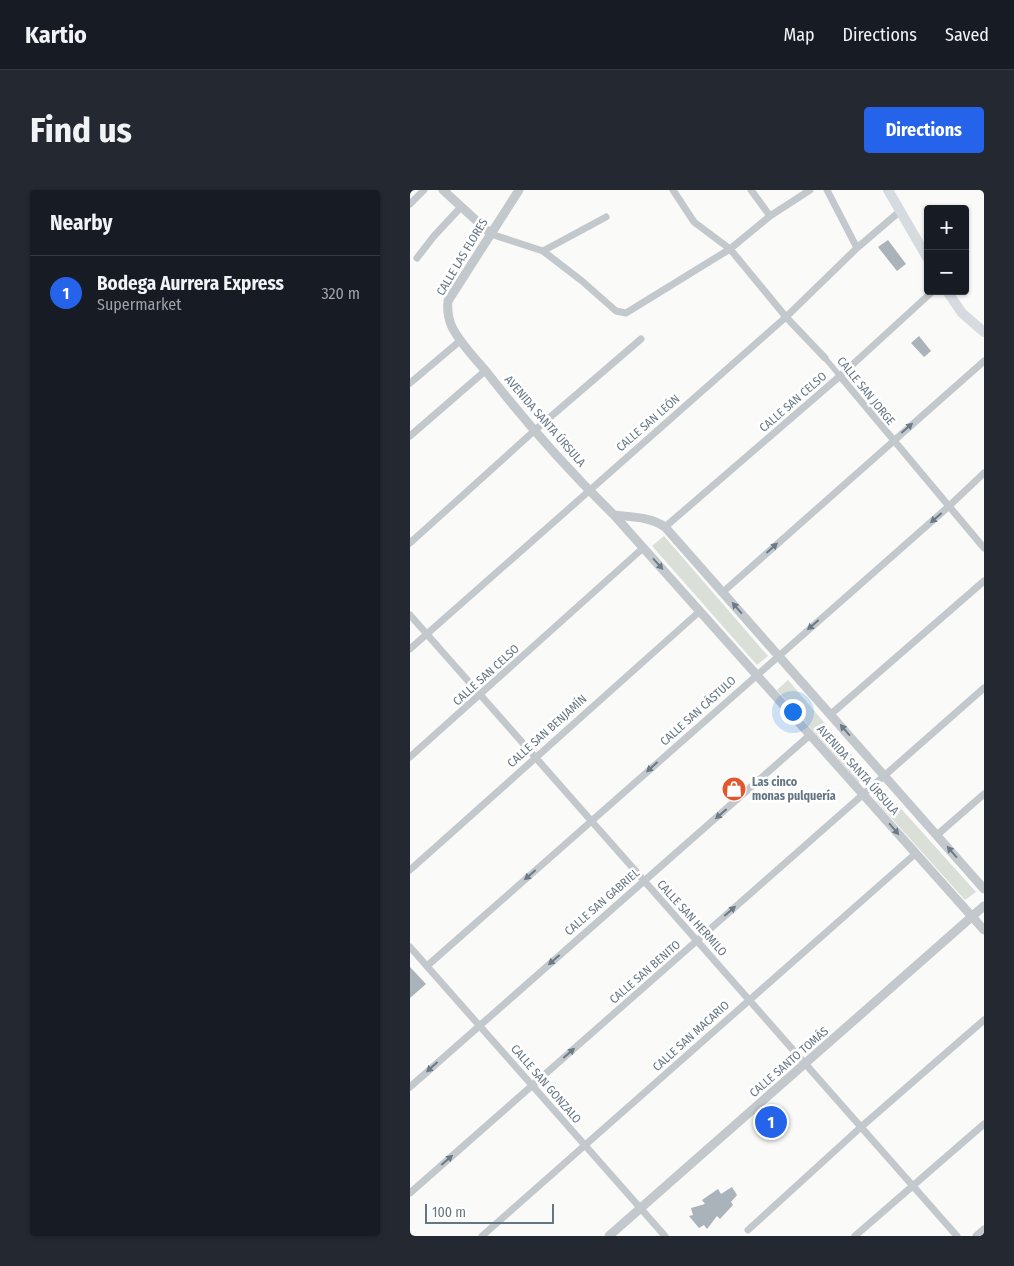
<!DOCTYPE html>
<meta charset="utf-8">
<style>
:root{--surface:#171b24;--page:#242831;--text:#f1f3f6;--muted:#9ea1a6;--line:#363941;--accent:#2563eb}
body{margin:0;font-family:"Fira Sans Condensed",sans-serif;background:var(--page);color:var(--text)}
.controls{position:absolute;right:15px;top:15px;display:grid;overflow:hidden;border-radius:5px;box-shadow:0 1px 4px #0004}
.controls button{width:45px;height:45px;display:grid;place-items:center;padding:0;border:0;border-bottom:1px solid var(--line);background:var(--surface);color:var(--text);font:25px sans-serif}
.scale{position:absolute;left:15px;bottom:12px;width:129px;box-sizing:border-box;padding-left:5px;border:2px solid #657683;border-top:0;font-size:14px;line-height:18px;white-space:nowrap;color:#657683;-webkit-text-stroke:4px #fff;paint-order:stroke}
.you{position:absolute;left:382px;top:521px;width:18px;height:18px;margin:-12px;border:4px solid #fff;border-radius:50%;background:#1a73e8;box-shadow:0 0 0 8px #1a73e833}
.badge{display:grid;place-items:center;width:32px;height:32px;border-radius:50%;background:var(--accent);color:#fff;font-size:16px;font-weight:700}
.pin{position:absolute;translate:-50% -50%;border:2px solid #fff;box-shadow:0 1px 5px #0006}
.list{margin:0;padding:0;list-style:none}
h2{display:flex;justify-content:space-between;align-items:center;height:65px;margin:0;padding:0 20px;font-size:21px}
h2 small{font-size:16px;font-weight:400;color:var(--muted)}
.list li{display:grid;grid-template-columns:32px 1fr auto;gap:15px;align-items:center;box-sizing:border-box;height:75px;padding:0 20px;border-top:1px solid var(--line)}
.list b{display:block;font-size:19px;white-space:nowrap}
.list p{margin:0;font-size:16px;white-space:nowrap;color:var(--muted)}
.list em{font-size:16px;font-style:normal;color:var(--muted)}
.map{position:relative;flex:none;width:574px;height:1046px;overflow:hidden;border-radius:5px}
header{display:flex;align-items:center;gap:30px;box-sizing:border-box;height:70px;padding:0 25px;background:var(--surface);border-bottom:1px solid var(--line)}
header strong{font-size:24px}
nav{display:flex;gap:28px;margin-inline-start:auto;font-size:18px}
.intro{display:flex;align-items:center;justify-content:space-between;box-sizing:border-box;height:120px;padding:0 30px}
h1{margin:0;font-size:35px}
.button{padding:12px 22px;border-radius:5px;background:var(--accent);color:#fff;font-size:18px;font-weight:700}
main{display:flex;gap:30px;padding:0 30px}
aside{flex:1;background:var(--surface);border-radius:5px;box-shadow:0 1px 4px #0004}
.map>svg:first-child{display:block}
.green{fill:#dadfd7}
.building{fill:#aab3b9}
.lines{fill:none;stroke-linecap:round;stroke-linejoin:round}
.pedestrian{stroke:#c3c8cc;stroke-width:5.5}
.minor{stroke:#c3c8cc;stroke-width:7}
.tertiary{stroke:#c3c8cc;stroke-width:9}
.secondary{stroke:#d6dbdf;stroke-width:10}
.oneway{fill:#6a7a87}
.labels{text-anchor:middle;stroke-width:5;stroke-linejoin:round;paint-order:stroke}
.street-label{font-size:12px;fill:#657683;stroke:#fff}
.poi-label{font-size:12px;font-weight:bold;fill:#657683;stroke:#fff;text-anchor:start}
</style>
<header>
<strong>Kartio</strong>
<nav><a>Map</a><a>Directions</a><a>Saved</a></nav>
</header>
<div class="intro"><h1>Find us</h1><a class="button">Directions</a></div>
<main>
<aside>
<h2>Nearby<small></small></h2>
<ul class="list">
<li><span class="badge">1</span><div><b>Bodega Aurrera Express</b><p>Supermarket</p></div><em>320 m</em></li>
</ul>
</aside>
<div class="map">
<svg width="574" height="1046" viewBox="0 0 574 1046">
<rect width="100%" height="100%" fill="#fafaf8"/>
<path class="green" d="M254 346 358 466 347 475 242 356Z
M378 490 458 584 449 593 367 500Z
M477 603 566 702 555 710 466 611Z"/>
<path class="building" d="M478 50 496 74 487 81 468 57Z
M509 146 521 161 514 167 501 153Z
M0 777 16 794 0 808Z
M322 997 327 1005 321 1012 323 1015 310 1029 307 1026 297 1039 294 1035 289 1038 279 1026 283 1025 281 1018 295 1014 292 1010 308 999 311 1004Z"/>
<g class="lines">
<path class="pedestrian" d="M415 168 430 186"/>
<path class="minor" d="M263 0 284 32 320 59 376 127 415 168
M341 0 360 26
M417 0 447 58
M0 14 14 0
M81 44 133 61 172 91 206 121 216 123 320 59 360 26 400 0
M133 61 196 27
M7 68 24 46 51 17
M430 186 574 358
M0 193 51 150
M0 246 75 181
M255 337 430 186 523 101
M0 353 124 241 231 149
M313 402 574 171
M0 425 547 1046
M0 459 376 127 447 58 489 22
M421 524 574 391
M0 567 233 358
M527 645 574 604
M0 680 290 421
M0 757 255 1046
M17 776 538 317 574 283
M0 897 400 545
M0 1003 574 498
M338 1040 451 937 574 830
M72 1046 505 664
M445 1046 574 934
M566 1046 574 1039"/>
<path class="tertiary" d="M33 0 81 44
M109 0 38 111C37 121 38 128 42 137 51 155 67 170 79 185 118 235 159 281 204 325L574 740
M204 325C222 327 241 327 255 337L574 699
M199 1046 574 716"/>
<path class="secondary" d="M478 0 518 69
M537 101 552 123 574 142"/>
</g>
<defs><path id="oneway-solid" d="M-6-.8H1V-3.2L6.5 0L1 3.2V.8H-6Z" transform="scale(1.25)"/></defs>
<g class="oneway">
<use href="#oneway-solid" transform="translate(497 238) rotate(-41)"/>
<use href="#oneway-solid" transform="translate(526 328) rotate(139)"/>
<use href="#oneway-solid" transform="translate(362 358) rotate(-42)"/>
<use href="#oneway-solid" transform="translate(248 374) rotate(48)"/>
<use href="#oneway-solid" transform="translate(327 418) rotate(-131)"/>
<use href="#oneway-solid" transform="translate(403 435) rotate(139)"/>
<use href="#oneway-solid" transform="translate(435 540) rotate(-131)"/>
<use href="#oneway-solid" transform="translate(242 577) rotate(138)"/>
<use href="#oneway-solid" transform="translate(311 624) rotate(139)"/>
<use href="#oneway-solid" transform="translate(484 639) rotate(49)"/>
<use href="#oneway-solid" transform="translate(542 662) rotate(-131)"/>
<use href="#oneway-solid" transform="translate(120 685) rotate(139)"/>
<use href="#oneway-solid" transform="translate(320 721) rotate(-41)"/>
<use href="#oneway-solid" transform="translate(144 770) rotate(139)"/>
<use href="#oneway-solid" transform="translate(159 863) rotate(-41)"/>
<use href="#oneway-solid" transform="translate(22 877) rotate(138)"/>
<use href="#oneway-solid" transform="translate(37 970) rotate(-41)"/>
</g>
<defs>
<symbol id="shop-disc" viewBox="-11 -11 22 22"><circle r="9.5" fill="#e4572e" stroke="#fff"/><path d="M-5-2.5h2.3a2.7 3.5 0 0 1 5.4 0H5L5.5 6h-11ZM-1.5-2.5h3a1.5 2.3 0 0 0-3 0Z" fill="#fff"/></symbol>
</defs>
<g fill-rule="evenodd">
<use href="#shop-disc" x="310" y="585" width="28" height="28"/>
</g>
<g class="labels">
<g class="street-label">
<text transform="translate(52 67) rotate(-59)" y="4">CALLE LAS FLORES</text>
<text transform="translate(456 201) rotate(51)" y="4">CALLE SAN JORGE</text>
<text transform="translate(383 212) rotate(-41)" y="4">CALLE SAN CELSO</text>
<text transform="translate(135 231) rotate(49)" y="4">AVENIDA SANTA ÚRSULA</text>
<text transform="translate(238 233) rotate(-41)" y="4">CALLE SAN LEÓN</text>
<text transform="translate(76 485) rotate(-42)" y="4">CALLE SAN CELSO</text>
<text transform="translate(288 521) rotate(-42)" y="4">CALLE SAN CÁSTULO</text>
<text transform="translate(137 541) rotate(-42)" y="4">CALLE SAN BENJAMÍN</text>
<text transform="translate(448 580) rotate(48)" y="4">AVENIDA SANTA ÚRSULA</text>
<text transform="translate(192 712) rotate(-41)" y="4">CALLE SAN GABRIEL</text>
<text transform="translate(282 728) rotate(48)" y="4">CALLE SAN HERMILO</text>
<text transform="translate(235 782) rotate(-41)" y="4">CALLE SAN BENITO</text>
<text transform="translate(281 846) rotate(-42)" y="4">CALLE SAN MACARIO</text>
<text transform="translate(379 872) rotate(-41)" y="4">CALLE SANTO TOMÁS</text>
<text transform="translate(136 894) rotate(49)" y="4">CALLE SAN GONZALO</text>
</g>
<g class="poi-label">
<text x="342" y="596">Las cinco<tspan x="342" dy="14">monas pulquería</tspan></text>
</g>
</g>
</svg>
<div class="controls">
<button>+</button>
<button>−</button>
</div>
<div class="scale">100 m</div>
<div class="you"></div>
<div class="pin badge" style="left:361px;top:932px">1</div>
</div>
</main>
